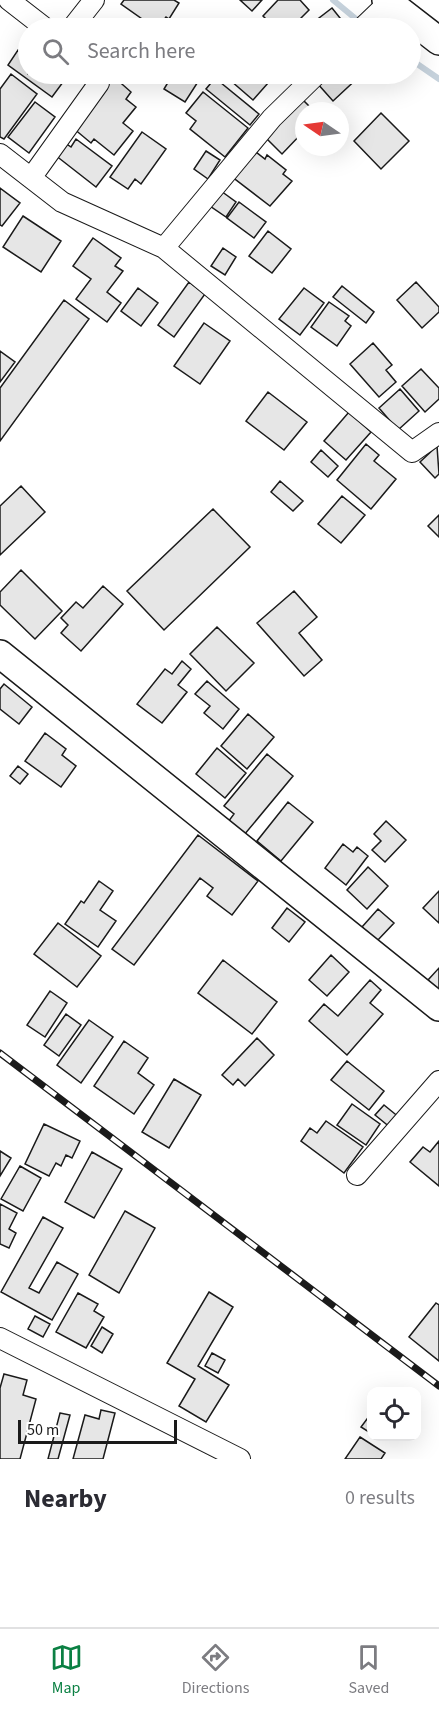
<!DOCTYPE html>
<style>
:root{--surface:#fff;--page:#f2f2f3;--text:#2b2b33;--muted:#7c7c81;--line:#e1e1e2;--accent:#0b8043}
body{margin:0;font-family:"Source Sans 3",sans-serif;background:var(--page);color:var(--text)}
.controls{position:absolute;right:18px;bottom:18px;display:grid;overflow:hidden;border-radius:12px;box-shadow:0 6px 24px #0002}
.controls button{width:54px;height:54px;display:grid;place-items:center;padding:0;border:0;border-bottom:2px solid var(--line);background:var(--surface);color:var(--text);font:30px sans-serif}
.compass{position:absolute;left:295px;top:102px;width:54px;height:54px;border-radius:50%;background:var(--surface);box-shadow:0 6px 24px #0002;rotate:283deg}
.scale{position:absolute;left:18px;bottom:15px;width:159px;box-sizing:border-box;padding-left:6px;border:3px solid #1a1a1a;border-top:0;font-size:16px;line-height:21px;white-space:nowrap;color:#1a1a1a;-webkit-text-stroke:4px #fff;paint-order:stroke}
.list{margin:0;padding:0;list-style:none}
h2{display:flex;justify-content:space-between;align-items:center;height:78px;margin:0;padding:0 24px;font-size:26px}
h2 small{font-size:20px;font-weight:400;color:var(--muted)}
.icon{flex:none;width:33px;height:33px;fill:none;stroke:currentColor;stroke-width:2;stroke-linecap:round;stroke-linejoin:round}
.map{position:relative;flex:none;width:439px;height:1459px;overflow:hidden}
.search{position:absolute;background:var(--surface);box-shadow:0 6px 24px #0002;left:18px;right:18px;top:18px;height:66px;display:flex;align-items:center;gap:15px;box-sizing:border-box;padding:0 21px;border-radius:33px;color:var(--muted);font-size:22px}
.sheet{height:168px;background:var(--surface)}
nav{display:flex;justify-content:space-around;align-items:center;box-sizing:border-box;height:84px;border-top:2px solid var(--line);background:var(--surface);font-size:16px;color:var(--muted)}
nav a{display:grid;justify-items:center;gap:3px}
nav .on{color:var(--accent)}
.map>svg:first-child{display:block}
.lines{fill:none;stroke-linecap:round;stroke-linejoin:round}
.stream{stroke:#c6d2dc;stroke-width:6}
.building{fill:#e6e6e6;stroke:#1a1a1a;stroke-width:1.5}
.street-casing{stroke:#1a1a1a;stroke-width:22}
.secondary-casing{stroke:#1a1a1a;stroke-width:30}
.street{stroke:#fff;stroke-width:20}
.secondary{stroke:#fff;stroke-width:27}
.rail-casing{stroke:#1a1a1a;stroke-width:7}
.rail{stroke:#fff;stroke-width:4.5;stroke-dasharray:14;stroke-linecap:butt}
</style>
<div class="map">
<svg width="439" height="1459" viewBox="0 0 439 1459">
<rect width="100%" height="100%" fill="#fff"/>
<g class="lines">
<path class="stream" d="M333 0 356 19
M410 59 439 79"/>
</g>
<path class="building" d="M124 0H174L179 3 169 19 166 17 160 25 158 24 155 28 121 4Z
M240 0H262L252 11Z
M278 0H300L309 10 291 28H275L263 16Z
M332 8 348 28H306Z
M28 47V74H69L52 97 8 65 18 50 23 54Z
M11 74 37 94 4 139 0 137V89Z
M173 74H203L185 102 164 89Z
M223 74H276L253 100Z
M328 74H362L333 101 317 83Z
M114 77 131 92 126 99 136 107 123 123 133 131 114 155 94 139 91 143 73 128Z
M215 78 259 114 250 125 206 89Z
M203 92 248 128 225 157 190 129 196 121 186 113Z
M301 98 311 108 308 111H304V115L301 118 304 121V131L282 154 264 136Z
M35 102 55 117 29 153 8 137Z
M381 113 409 141 381 169 354 141Z
M142 132 166 149 141 184 135 179 128 189 110 177Z
M76 139 112 166 96 187 55 155 65 143 71 147Z
M252 149 265 159 267 155 286 170 283 174 292 181 270 206 231 176Z
M206 151 220 160 208 179 194 169Z
M0 188 20 203 2 226 0 225Z
M221 191 236 202 226 217 210 206Z
M239 202 266 222 254 238 227 218Z
M23 216 61 241 41 272 3 247Z
M268 231 291 249 272 273 249 256Z
M93 238 121 258 115 266 123 271 107 292 121 303 107 322 76 299 91 279 73 266Z
M223 248 236 257 225 275 211 266Z
M189 282 205 294 174 337 158 325Z
M416 282 439 307V312L422 328 397 300Z
M342 286 374 312 366 323 333 297Z
M138 288 158 303 141 326 121 311Z
M304 288 324 303 300 335 279 319Z
M64 300 89 319 0 441V388Z
M329 302 349 316 345 321 351 326 337 346 311 327Z
M204 323 230 341 200 384 174 366Z
M373 343 392 365 386 370 396 382 379 397 350 364Z
M0 351 15 362 0 382Z
M421 369 439 388V399L425 412 402 386Z
M400 389 419 411 398 430 379 408Z
M268 392 307 422 284 450 246 421Z
M349 412 371 432 346 460 324 441Z
M366 444 379 455 374 461 396 479 371 509 337 480Z
M437 446 439 474 435 478 420 462Z
M321 450 338 466 328 477 311 462Z
M280 481 303 501 293 511 271 492Z
M21 486 45 512 0 555V506Z
M342 496 365 515 341 543 318 524Z
M213 509 250 547 164 630 127 591Z
M439 515V537L428 526Z
M21 570 62 611 35 639 0 605V592Z
M103 586 123 604 81 651 61 633 68 625 61 618 76 602 83 608Z
M294 591 317 617 299 633 322 660 304 676 257 623Z
M217 627 254 663 226 691 190 654Z
M182 661 191 669 178 685 187 692 162 723 137 704 165 669 172 674Z
M207 681 239 709 223 729 204 713 210 706 195 694Z
M4 684 32 707 19 724 0 709V689Z
M248 714 274 737 247 769 221 746Z
M45 733 66 749 62 755 76 766 61 787 25 761Z
M217 748 246 773 225 798 196 774Z
M267 754 293 776 244 835 228 822 234 814 224 806Z
M18 766 28 774 20 784 10 776Z
M288 802 313 822 281 861 257 841Z
M386 821 406 840 385 862 372 850 381 841 374 834Z
M198 835 258 881 232 915 207 896 213 888 200 878 134 965 112 949Z
M343 844 353 852 357 847 368 856 346 885 325 868Z
M368 867 388 886 367 909 347 890Z
M99 881 113 891 100 910 116 921 98 947 65 924 81 901 84 903Z
M439 891V923L423 908Z
M287 908 305 922 289 942 272 928Z
M378 909 394 923 377 941 362 927Z
M58 923 101 956 77 987 34 954Z
M331 955 349 972 327 996 309 980Z
M223 960 277 1002 252 1034 198 993Z
M439 968V990L428 980Z
M370 980 381 990 370 1003 383 1014 347 1055 309 1021 324 1004 338 1016Z
M50 991 67 1003 45 1037 27 1025Z
M66 1014 81 1025 59 1056 44 1045Z
M89 1020 113 1037 81 1083 57 1065Z
M257 1038 274 1055 245 1086 238 1079 233 1085 222 1075Z
M124 1041 148 1058 138 1073 154 1085 134 1114 94 1086Z
M347 1061 384 1091 369 1110 331 1080Z
M174 1079 201 1095 169 1148 142 1132Z
M352 1104 380 1124 366 1145 337 1125Z
M384 1105 400 1118 391 1128 375 1115Z
M326 1121 363 1147 344 1173 301 1141 310 1128 317 1133Z
M44 1124 80 1141 72 1158 66 1155 61 1166 56 1163 49 1176 25 1164Z
M439 1141V1186L410 1162 423 1147 430 1152Z
M0 1151 11 1158 0 1176Z
M92 1152 122 1169 94 1218 65 1202Z
M20 1166 41 1178 23 1211 1 1199Z
M0 1204 17 1213 9 1229 16 1233 9 1248 0 1244Z
M125 1211 155 1228 119 1293 89 1275Z
M43 1217 63 1228 29 1288 39 1293 57 1262 78 1274 52 1320 1 1292Z
M209 1292 233 1307 198 1366 229 1385 206 1422 179 1406 195 1379 167 1363Z
M78 1293 98 1304 94 1311 104 1317 86 1348 56 1332Z
M436 1303 439 1305V1361L409 1337Z
M35 1316 50 1324 43 1337 28 1329Z
M102 1327 113 1334 102 1353 91 1346Z
M212 1353 225 1360 218 1373 205 1366Z
M4 1374 27 1380 23 1395 36 1399 20 1459H0V1388Z
M101 1410 115 1413 103 1459H73L85 1415 99 1419Z
M60 1413 70 1415 58 1459H48Z
M370 1415 372 1416V1434L361 1427Z
M360 1437 385 1453 381 1459H345Z"/>
<g class="lines">
<defs>
<path id="street" d="M9 0 45 28
M72 28 94 0
M362 28 389 2
M0 154 62 202 164 248 412 452 439 433
M31 178 99 83 91 74
M164 248 272 118 317 74
M357 1175 439 1081
M0 1338 240 1459"/>
<path id="secondary" d="M386 0 439 41
M0 654 439 1007"/>
</defs>
<use href="#street" class="street-casing"/>
<use href="#secondary" class="secondary-casing"/>
<use href="#street" class="street"/>
<use href="#secondary" class="secondary"/>
<defs>
<path id="rail" d="M0 1053 439 1386"/>
</defs>
<use href="#rail" class="rail-casing"/>
<use href="#rail" class="rail"/>
</g>
</svg>
<div class="controls">
<button><svg class="icon" aria-label="locate" viewBox="0 0 24 24"><circle cx="12" cy="12" r="6"/><path d="M12 2v4M12 18v4M2 12h4M18 12h4"/></svg></button>
</div>
<svg class="compass" viewBox="-18 -18 36 36"><path d="M0-13l5 13h-10z" fill="#e53935"/><path d="M0 13l5-13h-10z" fill="#7c7c81"/></svg>
<div class="scale">50 m</div>
<div class="search"><svg class="icon" aria-label="search" viewBox="0 0 24 24"><circle cx="10" cy="10" r="6"/><path d="M15 15l6 6"/></svg>Search here</div>
</div>
<section class="sheet">
<h2>Nearby<small>0 results</small></h2>
<ul class="list">
</ul>
</section>
<nav>
<a class="on"><svg class="icon" aria-label="map" viewBox="0 0 24 24"><path d="M3 6l6-2 6 2 6-2v14l-6 2-6-2-6 2zM9 4v14M15 6v14"/></svg>Map</a>
<a><svg class="icon" aria-label="directions" viewBox="0 0 24 24"><path d="M12 3l9 9-9 9-9-9zM9 14v-3h6M13 9l2 2-2 2"/></svg>Directions</a>
<a><svg class="icon" aria-label="saved" viewBox="0 0 24 24"><path d="M7 4h10v16l-5-4-5 4z"/></svg>Saved</a>
</nav>
